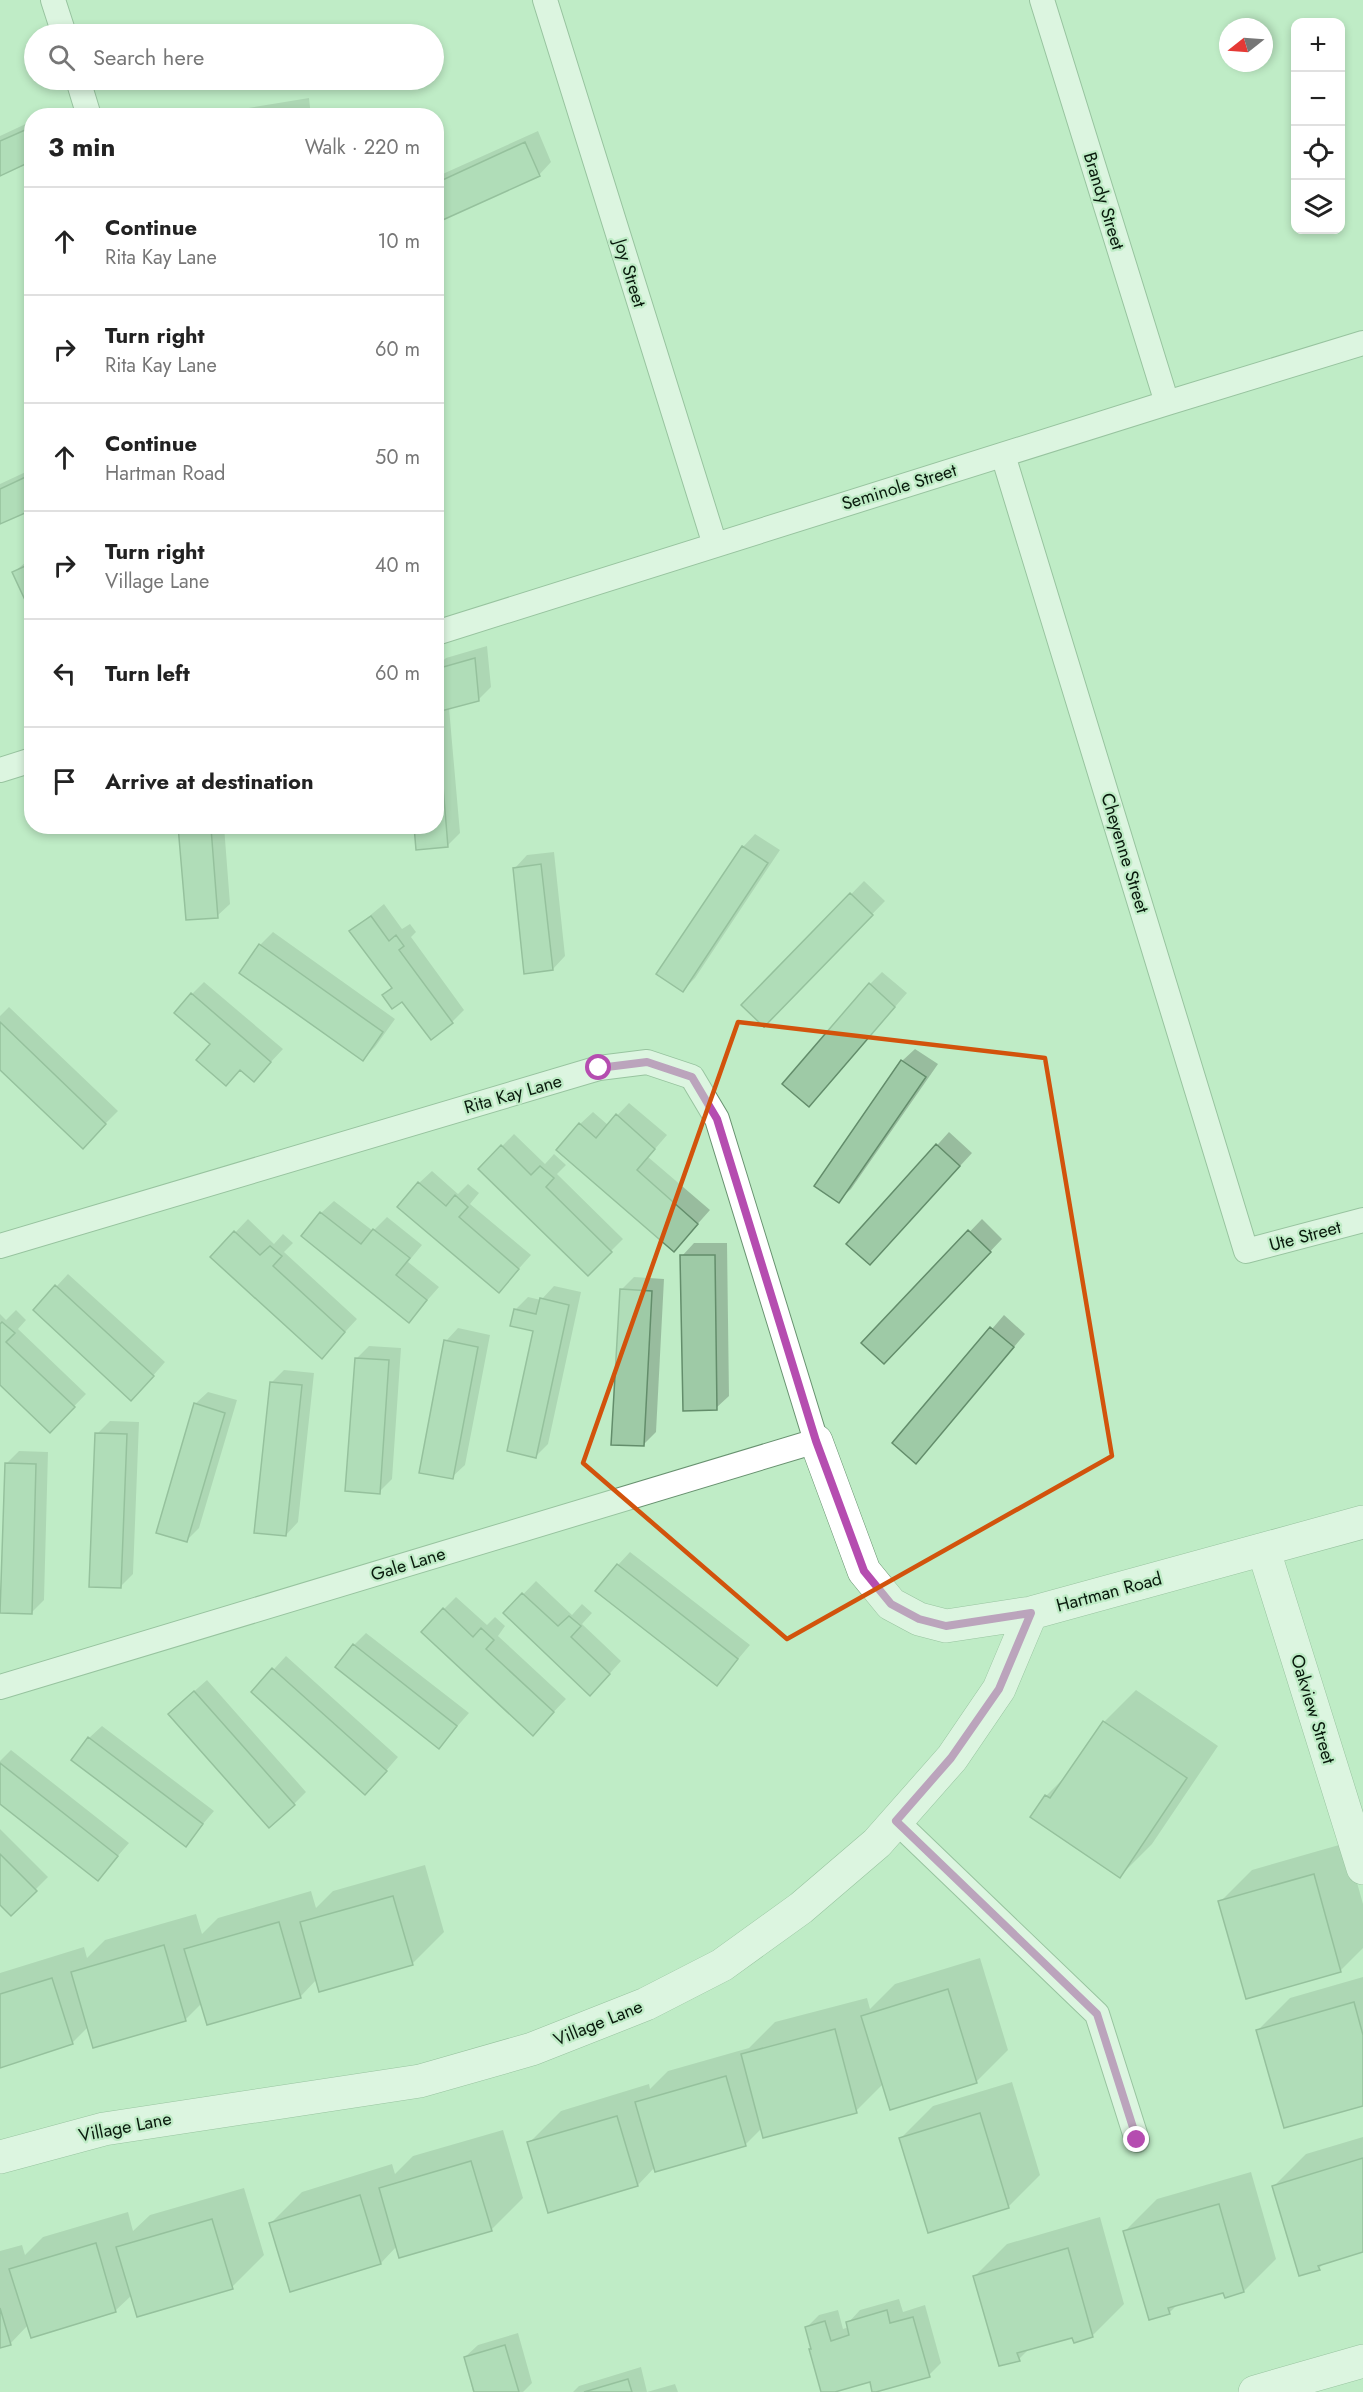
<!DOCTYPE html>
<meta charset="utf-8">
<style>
:root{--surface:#fff;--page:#f2f2f2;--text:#222;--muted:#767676;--line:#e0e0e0}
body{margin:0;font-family:Jost,sans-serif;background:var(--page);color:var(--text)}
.controls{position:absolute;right:18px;top:18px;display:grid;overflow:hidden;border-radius:12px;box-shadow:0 3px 9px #0003}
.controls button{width:54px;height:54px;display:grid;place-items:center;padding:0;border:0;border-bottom:2px solid var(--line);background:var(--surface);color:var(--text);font:30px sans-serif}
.compass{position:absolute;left:1219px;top:18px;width:54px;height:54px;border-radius:50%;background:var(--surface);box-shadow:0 3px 9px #0003;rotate:253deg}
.stop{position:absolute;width:18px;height:18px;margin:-14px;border:4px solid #b54db0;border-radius:50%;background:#fff}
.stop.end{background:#b54db0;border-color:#fff;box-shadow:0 2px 6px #0008}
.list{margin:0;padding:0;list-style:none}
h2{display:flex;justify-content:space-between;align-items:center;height:78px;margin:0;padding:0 24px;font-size:26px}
h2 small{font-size:20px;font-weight:400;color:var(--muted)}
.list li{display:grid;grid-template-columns:39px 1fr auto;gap:18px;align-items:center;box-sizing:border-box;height:108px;padding:0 24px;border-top:2px solid var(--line)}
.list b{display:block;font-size:22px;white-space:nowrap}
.list p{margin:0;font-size:20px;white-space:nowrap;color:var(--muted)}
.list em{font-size:20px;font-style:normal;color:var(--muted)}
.icon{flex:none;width:33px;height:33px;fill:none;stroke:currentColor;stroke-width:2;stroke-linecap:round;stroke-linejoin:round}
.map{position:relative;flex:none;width:1363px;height:2392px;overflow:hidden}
.search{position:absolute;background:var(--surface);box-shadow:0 3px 9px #0003;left:24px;top:24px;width:420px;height:66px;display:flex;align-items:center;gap:15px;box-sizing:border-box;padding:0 21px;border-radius:33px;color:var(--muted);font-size:22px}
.panel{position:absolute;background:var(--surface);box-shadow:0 3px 9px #0003;left:24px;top:108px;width:420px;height:726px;border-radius:24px}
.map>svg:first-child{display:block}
.shadow{fill:#0003}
.building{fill:#9ecaa6;stroke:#638d6b;stroke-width:1.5}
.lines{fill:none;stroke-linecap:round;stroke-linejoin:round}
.lane-casing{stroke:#689270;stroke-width:26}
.street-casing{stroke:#689270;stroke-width:34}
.lane{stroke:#fff;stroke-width:24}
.street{stroke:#fff;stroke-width:33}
.route{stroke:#b54db0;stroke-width:8}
.marked{fill:none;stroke:#d2530c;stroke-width:4.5;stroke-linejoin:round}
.labels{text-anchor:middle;stroke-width:4.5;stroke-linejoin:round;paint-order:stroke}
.street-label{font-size:18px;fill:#08190c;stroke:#bfecc6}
</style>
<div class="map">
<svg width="1363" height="2392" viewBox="0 0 1363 2392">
<rect width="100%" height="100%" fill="#bfecc6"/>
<path class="shadow" d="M309 98 311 116H199Z
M32 121V159L0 174V136Z
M538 131 551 162 539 175 436 221V177Z
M32 469V508L0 521V484Z
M32 557V595L14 572Z
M487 646 491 687 478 700 449 708 460 833 448 845 436 826V667L446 658Z
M180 826H224L230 904 217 916Z
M755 834 780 850 695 978 683 990 743 847Z
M554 852 565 956 553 969 515 868 527 855Z
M864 881 885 901 764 1025 743 1005Z
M384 904 402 929 410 924 416 932 411 937 464 1010 452 1022 402 999 384 996 393 987 351 931Z
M273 932 395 1019 375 1047 363 1059 241 972 260 945Z
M882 972 907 993 821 1093 870 984Z
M204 982 283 1049 254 1080 212 1043 192 994Z
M9 1007 118 1111 83 1146 0 1068V1016Z
M915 1049 938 1064 851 1189 838 1201 902 1061Z
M629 1103 667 1135 648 1157 710 1210 686 1237 580 1124 593 1112 608 1125Z
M949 1132 972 1153 882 1251 848 1244Z
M514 1134 545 1164 554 1154 566 1165 557 1174 623 1239 588 1274 480 1169Z
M432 1171 458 1194 468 1184 479 1193 470 1204 531 1255 499 1291 419 1183Z
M334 1201 373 1231 387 1217 422 1245 408 1262 439 1287 409 1321 321 1213Z
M248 1219 274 1244 283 1234 293 1243 284 1252 357 1319 334 1344 212 1257Z
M982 1219 1002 1239 897 1350 863 1343Z
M694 1243H727L729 1396 716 1408 682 1256Z
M68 1274 165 1362 144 1386 56 1287Z
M634 1277 664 1279 656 1432 643 1445 621 1290Z
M554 1286 581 1292 548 1444 536 1456 535 1330 515 1310 528 1297 541 1300Z
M16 1310 26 1320 18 1329 86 1394 50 1431 0 1383V1314L6 1320Z
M1004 1315 1025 1334 916 1462 894 1443Z
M458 1328 490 1335 465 1465 452 1477 446 1341Z
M369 1346 401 1348 392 1479 379 1492 356 1359Z
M284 1370 314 1373 298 1522 286 1535 271 1383Z
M208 1392 237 1400 199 1528 186 1541 195 1404Z
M110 1421 139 1422 133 1574 120 1587 97 1434Z
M19 1451 48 1452 44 1600 31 1613 6 1464Z
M630 1552 750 1645 717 1684 618 1565Z
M536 1581 572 1615 582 1604 592 1613 582 1624 621 1661 603 1681 505 1613Z
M456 1597 487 1625 495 1617 505 1626 498 1636 566 1699 545 1721 444 1609Z
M366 1633 469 1713 439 1747 354 1645Z
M286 1656 398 1757 378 1780 253 1692Z
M207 1680 306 1792 294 1804 182 1702Z
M1136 1690 1218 1746 1152 1844 1120 1876 1032 1817 1046 1796 1070 1772 1104 1722Z
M102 1726 214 1811 185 1845 89 1738Z
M11 1750 129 1843 98 1879 0 1802V1761Z
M0 1829 48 1877 11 1914 0 1903Z
M1346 1843 1363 1904V1948L1341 1970 1247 1997 1220 1902 1252 1870Z
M425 1865 444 1932 412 1964 317 1979 301 1996 208 2023 202 2003 185 2020 88 2027 72 2043 0 2066V1973L84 1947 87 1958 105 1940 196 1914 202 1934 218 1918 311 1891 316 1908 333 1891Z
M980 1958 1008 2050 976 2082 883 2084 856 2111 762 2128 745 2145 655 2167 638 2185 529 2143 561 2111 649 2084 650 2089 668 2071 749 2048 775 2022 867 1998 870 2009 895 1984Z
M1363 1977V2104L1258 2030 1290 1998Z
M1012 2082 1040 2175 1008 2207 901 2138 933 2106Z
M503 2130 523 2198 491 2230 397 2246 381 2263 270 2224 302 2192 392 2164 395 2174 413 2156Z
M1363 2137V2250L1325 2262 1319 2268 1274 2186 1306 2154Z
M1251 2172 1276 2259 1244 2291 1226 2296 1224 2291 1178 2304 1169 2313 1125 2231 1157 2199Z
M244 2188 264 2255 232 2287 132 2295 115 2311 28 2325 10 2344 0 2347V2251L22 2245 25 2255 43 2237 128 2212 133 2231 150 2215Z
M1100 2217 1124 2304 1092 2336H1073L1030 2348 1019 2359 975 2276 1007 2244Z
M899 2299 903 2312 925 2305 941 2363 929 2375 871 2380 823 2392 807 2327 819 2315 838 2310 843 2329 849 2327 848 2323 860 2310Z
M518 2333 532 2383 523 2392H473L465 2357 478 2345Z
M641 2367 647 2392 675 2384 678 2392H573L579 2386Z"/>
<path class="building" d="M296 110 297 116H260Z
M32 127V161L0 176V141Z
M525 142 540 176 436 223V183Z
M32 474V510L0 524V489Z
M32 563V597L25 600 12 572Z
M475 658 479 701 437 712 448 847 416 850 414 826H436V669Z
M178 826H224L211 828 218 918 186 920Z
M742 846 768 863 683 992 656 974Z
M541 864 553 970 524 974 513 868Z
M850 893 873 915 764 1027 741 1005Z
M371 916 389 941 396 935 404 946 399 950 453 1023 431 1040 402 1002 392 1009 382 995 392 988 349 931Z
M259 944 383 1032 363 1061 239 973Z
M869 983 895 1007 809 1107 782 1084Z
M191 993 271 1062 254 1082 240 1070 226 1086 196 1060 210 1044 174 1013Z
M0 1022 106 1124 83 1149 0 1070Z
M901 1060 926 1077 839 1203 814 1186Z
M616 1114 655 1149 637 1170 698 1224 674 1252 556 1150 579 1123 596 1138Z
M936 1144 960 1166 870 1265 846 1244Z
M501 1145 531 1175 540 1166 554 1178 546 1187 612 1252 588 1276 478 1169Z
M418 1182 446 1206 455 1195 468 1207 459 1217 519 1269 499 1293 397 1207Z
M320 1212 361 1244 373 1229 410 1258 396 1275 427 1300 409 1323 301 1236Z
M968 1230 991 1252 884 1364 861 1343Z
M234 1231 260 1255 270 1246 282 1256 273 1266 345 1332 322 1359 210 1257Z
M680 1255H715L717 1410 683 1411Z
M55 1285 154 1376 131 1401 33 1310Z
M620 1289 652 1291 644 1446 611 1445Z
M540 1298 569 1305 536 1458 507 1451 533 1331 510 1326 514 1309 536 1314Z
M2 1322 15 1333 6 1342 75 1407 50 1433 0 1385V1324Z
M990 1327 1014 1347 916 1464 892 1443Z
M444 1340 478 1347 453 1479 419 1473Z
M355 1358 389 1360 380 1494 345 1491Z
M270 1382 302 1385 286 1536 254 1533Z
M194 1403 225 1413 187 1542 156 1533Z
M95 1433 127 1434 121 1588 89 1587Z
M5 1463 36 1464 32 1614 0 1613Z
M617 1564 738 1659 717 1686 595 1591Z
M522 1593 558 1626 569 1616 581 1626 571 1637 610 1674 590 1696 503 1613Z
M443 1608 473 1637 481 1628 494 1640 486 1649 554 1712 533 1736 421 1632Z
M353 1644 457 1726 439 1749 335 1667Z
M272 1668 387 1771 365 1795 251 1692Z
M194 1691 295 1805 269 1828 168 1714Z
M1103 1721 1187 1778 1120 1878 1030 1817 1045 1795 1050 1798Z
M88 1737 203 1824 186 1847 71 1760Z
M0 1763 118 1856 98 1881 0 1804Z
M0 1854 37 1891 11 1916 0 1905Z
M1314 1874 1341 1972 1246 1999 1218 1901Z
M393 1896 413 1965 319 1992 300 1922Z
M279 1922 301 1998 207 2025 184 1949Z
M164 1945 186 2021 93 2048 71 1972Z
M52 1978 73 2044 0 2068V1994Z
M948 1989 977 2083 890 2110 861 2016Z
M1354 2002 1363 2035V2106L1284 2128 1256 2030Z
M835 2029 857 2113 763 2138 741 2054Z
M726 2076 746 2146 655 2172 635 2102Z
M980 2113 1009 2208 928 2233 899 2138Z
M617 2116 638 2186 548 2213 527 2142Z
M1363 2158V2252L1318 2266 1320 2270 1299 2276 1272 2186Z
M471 2161 492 2231 399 2258 379 2188Z
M360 2195 381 2264 290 2292 269 2223Z
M1219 2204 1244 2292 1225 2298 1223 2293 1168 2308 1170 2314 1149 2320 1123 2231Z
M212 2219 233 2289 137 2317 116 2247Z
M96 2243 116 2312 31 2338 9 2269Z
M1068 2248 1093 2337 1074 2343 1072 2338 1017 2353 1020 2361 999 2366 973 2276Z
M0 2308 11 2345 0 2348Z
M887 2310 890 2323 913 2317 930 2377 876 2392H872L870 2382 835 2392H821L809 2349H811L805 2327 825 2321 831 2341 849 2335 846 2322Z
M505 2345 519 2392H474L464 2357Z
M628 2379 632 2392H584Z"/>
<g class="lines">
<defs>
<path id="lane" d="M53 0 64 34
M545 0 715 545
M1042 0 1167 403
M78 80 89 116
M1003 455 1246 1251 1363 1220
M436 633 1167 403 1363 343
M0 770 32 760
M0 1246 599 1068 647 1062 692 1077 717 1119 816 1441 0 1687
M896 1821 1097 2014 1137 2140"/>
<path id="street" d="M816 1441 864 1571 891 1604 919 1619 946 1626 1031 1613 1363 1522
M1264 1551 1363 1868
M0 2157 104 2129 420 2081 532 2049 646 2004 722 1965 801 1908 877 1843 952 1758 999 1689 1031 1613
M1255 2392 1363 2361"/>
</defs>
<use href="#lane" class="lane-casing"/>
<use href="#street" class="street-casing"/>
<use href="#lane" class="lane"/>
<use href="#street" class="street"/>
</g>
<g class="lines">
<path class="route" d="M599 1068 647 1062 692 1077 717 1119 816 1441 864 1571 891 1604 919 1619 946 1626 1031 1613 999 1689 951 1758 896 1821 1097 2014 1137 2140"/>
</g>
<path d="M0 0H1363V2392H0ZM738 1022 1045 1058 1112 1456 787 1639 583 1463Z" fill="#bfecc6" fill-opacity=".55" fill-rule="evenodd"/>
<path class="marked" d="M738 1022 1045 1058 1112 1456 787 1639 583 1463Z"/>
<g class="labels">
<g class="street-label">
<text transform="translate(1104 201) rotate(73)" y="6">Brandy Street</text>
<text transform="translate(630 273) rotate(73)" y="6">Joy Street</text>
<text transform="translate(899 487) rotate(-17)" y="6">Seminole Street</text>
<text transform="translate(1125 853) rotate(73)" y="6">Cheyenne Street</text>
<text transform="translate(513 1094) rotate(-16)" y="6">Rita Kay Lane</text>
<text transform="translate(1305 1236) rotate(-15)" y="6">Ute Street</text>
<text transform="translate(408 1564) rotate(-17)" y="6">Gale Lane</text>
<text transform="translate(1109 1592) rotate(-15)" y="6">Hartman Road</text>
<text transform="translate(1313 1709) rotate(73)" y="6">Oakview Street</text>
<text transform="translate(598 2023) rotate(-22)" y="6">Village Lane</text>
<text transform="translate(125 2127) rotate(-11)" y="6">Village Lane</text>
</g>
</g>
</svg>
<div class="controls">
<button>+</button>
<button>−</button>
<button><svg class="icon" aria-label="locate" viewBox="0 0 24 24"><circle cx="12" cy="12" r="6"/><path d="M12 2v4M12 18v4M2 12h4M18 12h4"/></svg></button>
<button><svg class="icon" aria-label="layers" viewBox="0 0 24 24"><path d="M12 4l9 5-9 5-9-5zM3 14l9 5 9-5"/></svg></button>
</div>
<svg class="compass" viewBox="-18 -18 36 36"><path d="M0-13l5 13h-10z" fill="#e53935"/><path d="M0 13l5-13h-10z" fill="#767676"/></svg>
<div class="stop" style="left:599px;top:1068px"></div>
<div class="stop end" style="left:1137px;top:2140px"></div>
<div class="search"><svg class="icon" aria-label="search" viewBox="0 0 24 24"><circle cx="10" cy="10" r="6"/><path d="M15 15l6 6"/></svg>Search here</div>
<section class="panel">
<h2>3 min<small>Walk · 220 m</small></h2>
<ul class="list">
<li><svg class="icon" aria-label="ahead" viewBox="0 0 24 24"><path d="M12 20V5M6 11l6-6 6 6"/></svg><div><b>Continue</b><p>Rita Kay Lane</p></div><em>10 m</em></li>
<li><svg class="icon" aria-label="right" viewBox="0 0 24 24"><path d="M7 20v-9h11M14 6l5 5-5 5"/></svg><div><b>Turn right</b><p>Rita Kay Lane</p></div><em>60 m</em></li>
<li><svg class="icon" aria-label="ahead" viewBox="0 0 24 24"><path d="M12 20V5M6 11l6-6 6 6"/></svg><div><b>Continue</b><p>Hartman Road</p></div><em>50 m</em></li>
<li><svg class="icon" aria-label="right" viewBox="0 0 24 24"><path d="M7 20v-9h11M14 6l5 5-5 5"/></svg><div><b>Turn right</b><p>Village Lane</p></div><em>40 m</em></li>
<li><svg class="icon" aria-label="left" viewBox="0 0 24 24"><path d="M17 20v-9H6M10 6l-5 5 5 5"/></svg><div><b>Turn left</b></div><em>60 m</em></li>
<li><svg class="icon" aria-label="arrive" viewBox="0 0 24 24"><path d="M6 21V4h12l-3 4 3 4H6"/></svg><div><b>Arrive at destination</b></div></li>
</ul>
</section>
</div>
